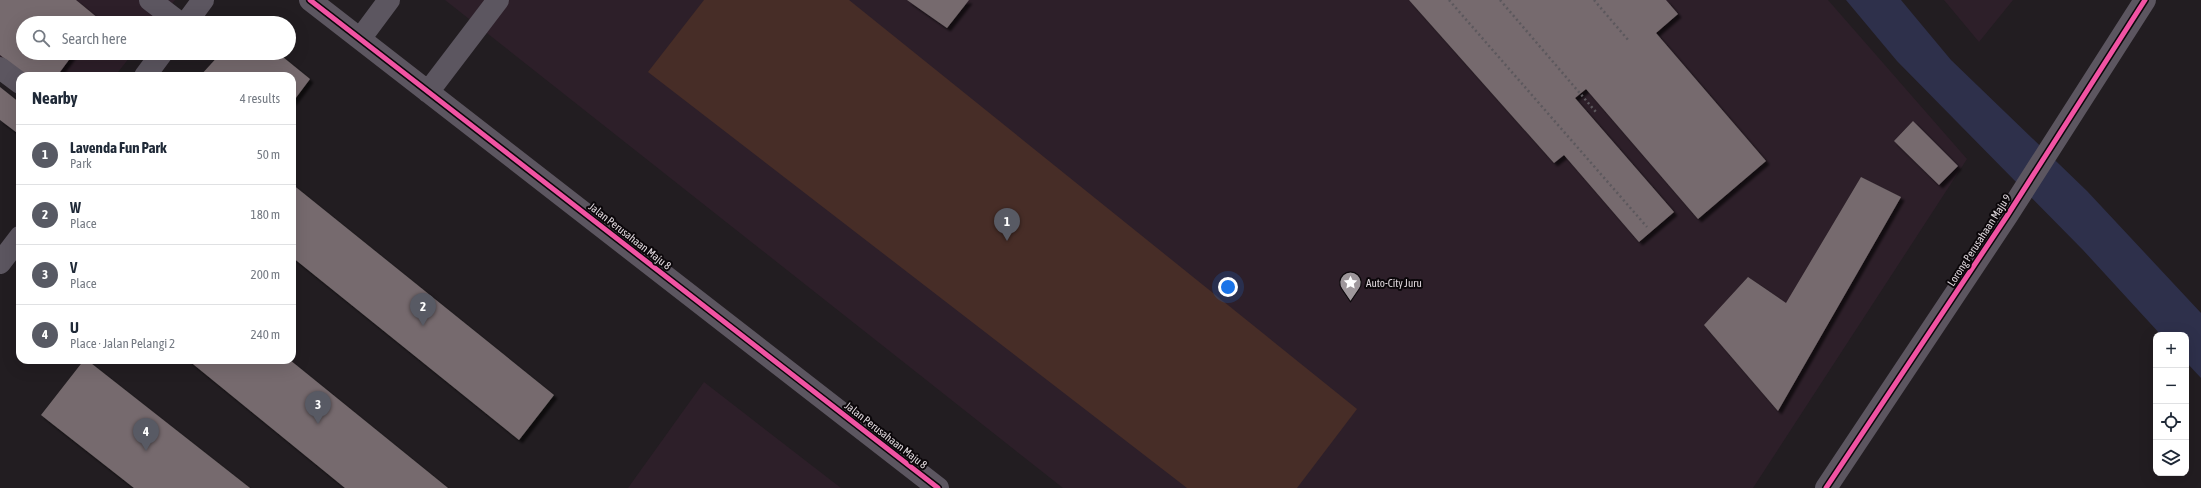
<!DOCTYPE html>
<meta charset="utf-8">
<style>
:root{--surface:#fff;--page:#f2f2f3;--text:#1f2937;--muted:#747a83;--line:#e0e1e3;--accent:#585a64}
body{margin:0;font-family:"Asap Condensed",sans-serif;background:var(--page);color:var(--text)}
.controls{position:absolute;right:12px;bottom:12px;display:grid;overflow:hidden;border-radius:8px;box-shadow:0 4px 16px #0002}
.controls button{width:36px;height:36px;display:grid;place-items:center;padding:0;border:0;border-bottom:1px solid var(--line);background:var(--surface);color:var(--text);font:20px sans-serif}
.you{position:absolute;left:1228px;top:287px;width:14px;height:14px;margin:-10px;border:3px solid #fff;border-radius:50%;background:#1a73e8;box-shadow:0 0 0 6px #1a73e833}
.badge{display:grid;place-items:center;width:26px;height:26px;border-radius:50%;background:var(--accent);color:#fff;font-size:13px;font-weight:700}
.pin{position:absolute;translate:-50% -33px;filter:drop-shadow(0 1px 2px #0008)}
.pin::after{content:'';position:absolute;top:21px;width:14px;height:12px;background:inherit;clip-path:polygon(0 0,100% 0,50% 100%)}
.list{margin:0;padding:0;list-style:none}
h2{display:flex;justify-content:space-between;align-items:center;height:52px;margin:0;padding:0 16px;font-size:17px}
h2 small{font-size:13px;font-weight:400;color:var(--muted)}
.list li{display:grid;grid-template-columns:26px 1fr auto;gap:12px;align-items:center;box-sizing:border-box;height:60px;padding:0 16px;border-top:1px solid var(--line)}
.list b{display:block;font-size:15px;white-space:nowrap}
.list p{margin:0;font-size:13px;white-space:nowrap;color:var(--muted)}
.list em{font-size:13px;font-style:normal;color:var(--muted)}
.icon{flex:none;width:22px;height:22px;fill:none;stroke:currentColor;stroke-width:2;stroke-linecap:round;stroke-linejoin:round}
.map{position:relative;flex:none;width:2201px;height:488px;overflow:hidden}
.search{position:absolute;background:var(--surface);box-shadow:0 4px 16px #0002;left:16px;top:16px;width:280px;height:44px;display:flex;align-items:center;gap:10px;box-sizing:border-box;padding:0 14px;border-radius:22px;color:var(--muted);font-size:15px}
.panel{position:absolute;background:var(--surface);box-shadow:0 4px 16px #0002;left:16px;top:72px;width:280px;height:292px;border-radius:12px}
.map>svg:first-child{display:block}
.built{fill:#2d1f29}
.green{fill:#472d27}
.water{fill:#2e304b}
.building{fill:#766b6e;filter:url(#shadow)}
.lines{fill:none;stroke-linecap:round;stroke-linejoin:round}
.path{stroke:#5c585d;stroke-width:2.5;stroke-dasharray:2 3;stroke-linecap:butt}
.minor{stroke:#5c5660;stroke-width:22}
.cycleway-casing{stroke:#0b070a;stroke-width:8}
.cycleway{stroke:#f153a3;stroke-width:5}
.labels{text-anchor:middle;stroke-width:4;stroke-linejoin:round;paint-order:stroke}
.street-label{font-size:11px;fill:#e0d8dd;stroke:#0b070a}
.poi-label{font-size:11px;fill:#e0d8dd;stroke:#0b070a;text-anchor:start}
</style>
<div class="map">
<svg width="2201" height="488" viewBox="0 0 2201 488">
<defs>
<filter id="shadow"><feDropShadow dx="3.5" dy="3.5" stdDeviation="1" flood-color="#0009"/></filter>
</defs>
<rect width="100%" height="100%" fill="#221d21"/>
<path class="built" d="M0 0H175L156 23H23V53H133L115 76 0 77Z
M445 0H1828L1967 159 1753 488H1063Z
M1944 0H2013L1979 42Z
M704 382 841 488H628Z"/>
<path class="green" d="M704 0H849L1357 409 1297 488H1187L648 72Z"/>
<path class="water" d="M1846 0H1901L1951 60 2087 191 2201 313V378L2186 362V335H2161L2083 250 1897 61Z"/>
<path class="building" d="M0 0H76L99 19 96 23H23V53H74L57 76H27L0 55Z
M907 0H969L947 28Z
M1409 0H1666L1678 14 1656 33 1766 161 1698 219 1586 89 1575 98 1674 212 1639 242 1564 155 1554 163Z
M221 53H278L310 79 292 103V76H200Z
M0 87 20 103V127L16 132 0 120Z
M1913 121 1958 166 1939 185 1894 141Z
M1861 177 1901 197 1778 411 1704 325 1748 277 1786 303Z
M292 184 554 395 519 440 292 257Z
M84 360H87L250 488H134L41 415Z
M188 360H290L448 488H345Z"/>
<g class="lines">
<path class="path" d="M1449 0 1647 227
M1500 0 1596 112
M1594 0 1629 41"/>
<path class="minor" d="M150 0 180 23
M310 0 938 488
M186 23 203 0
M360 39 389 0
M0 68 20 83
M145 76 162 53
M428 92 498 0
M0 263 20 237
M1826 488 2007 216 2145 0"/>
<defs>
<path id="cycleway" d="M310 0 938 488
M1826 488 2007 216 2145 0"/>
</defs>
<use href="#cycleway" class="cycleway-casing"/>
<use href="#cycleway" class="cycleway"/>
</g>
<defs>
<symbol id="sight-pin" viewBox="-11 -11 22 30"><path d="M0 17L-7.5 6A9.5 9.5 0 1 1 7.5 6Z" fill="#9e979b" stroke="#0b070a"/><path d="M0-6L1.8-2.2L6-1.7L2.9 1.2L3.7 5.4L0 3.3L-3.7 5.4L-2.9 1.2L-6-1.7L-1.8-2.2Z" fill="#fff"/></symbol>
</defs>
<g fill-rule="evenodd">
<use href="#sight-pin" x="1338" y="270" width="25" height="34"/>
</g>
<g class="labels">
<g class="street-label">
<text transform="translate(630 236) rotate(38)" y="4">Jalan Perusahaan Maju 8</text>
<text transform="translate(1979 240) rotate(-57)" y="4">Lorong Perusahaan Maju 9</text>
<text transform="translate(886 435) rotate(38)" y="4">Jalan Perusahaan Maju 8</text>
</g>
<g class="poi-label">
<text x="1366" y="287">Auto-City Juru</text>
</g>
</g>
</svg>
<div class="controls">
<button>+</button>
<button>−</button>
<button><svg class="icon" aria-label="locate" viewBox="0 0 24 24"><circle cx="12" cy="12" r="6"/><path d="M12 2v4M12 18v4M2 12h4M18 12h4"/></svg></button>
<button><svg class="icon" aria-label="layers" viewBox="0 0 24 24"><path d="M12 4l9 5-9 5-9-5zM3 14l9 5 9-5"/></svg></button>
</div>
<div class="you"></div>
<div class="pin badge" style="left:1007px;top:241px">1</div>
<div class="pin badge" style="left:423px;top:326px">2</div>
<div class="pin badge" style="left:318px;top:424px">3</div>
<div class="pin badge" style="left:146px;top:451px">4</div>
<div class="search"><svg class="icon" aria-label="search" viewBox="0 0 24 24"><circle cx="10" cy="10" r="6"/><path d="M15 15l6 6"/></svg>Search here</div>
<section class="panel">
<h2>Nearby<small>4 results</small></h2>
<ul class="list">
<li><span class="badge">1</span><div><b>Lavenda Fun Park</b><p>Park</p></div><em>50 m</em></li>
<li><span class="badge">2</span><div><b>W</b><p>Place</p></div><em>180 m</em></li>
<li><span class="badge">3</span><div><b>V</b><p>Place</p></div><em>200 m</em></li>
<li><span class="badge">4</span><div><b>U</b><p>Place · Jalan Pelangi 2</p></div><em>240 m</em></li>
</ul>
</section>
</div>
